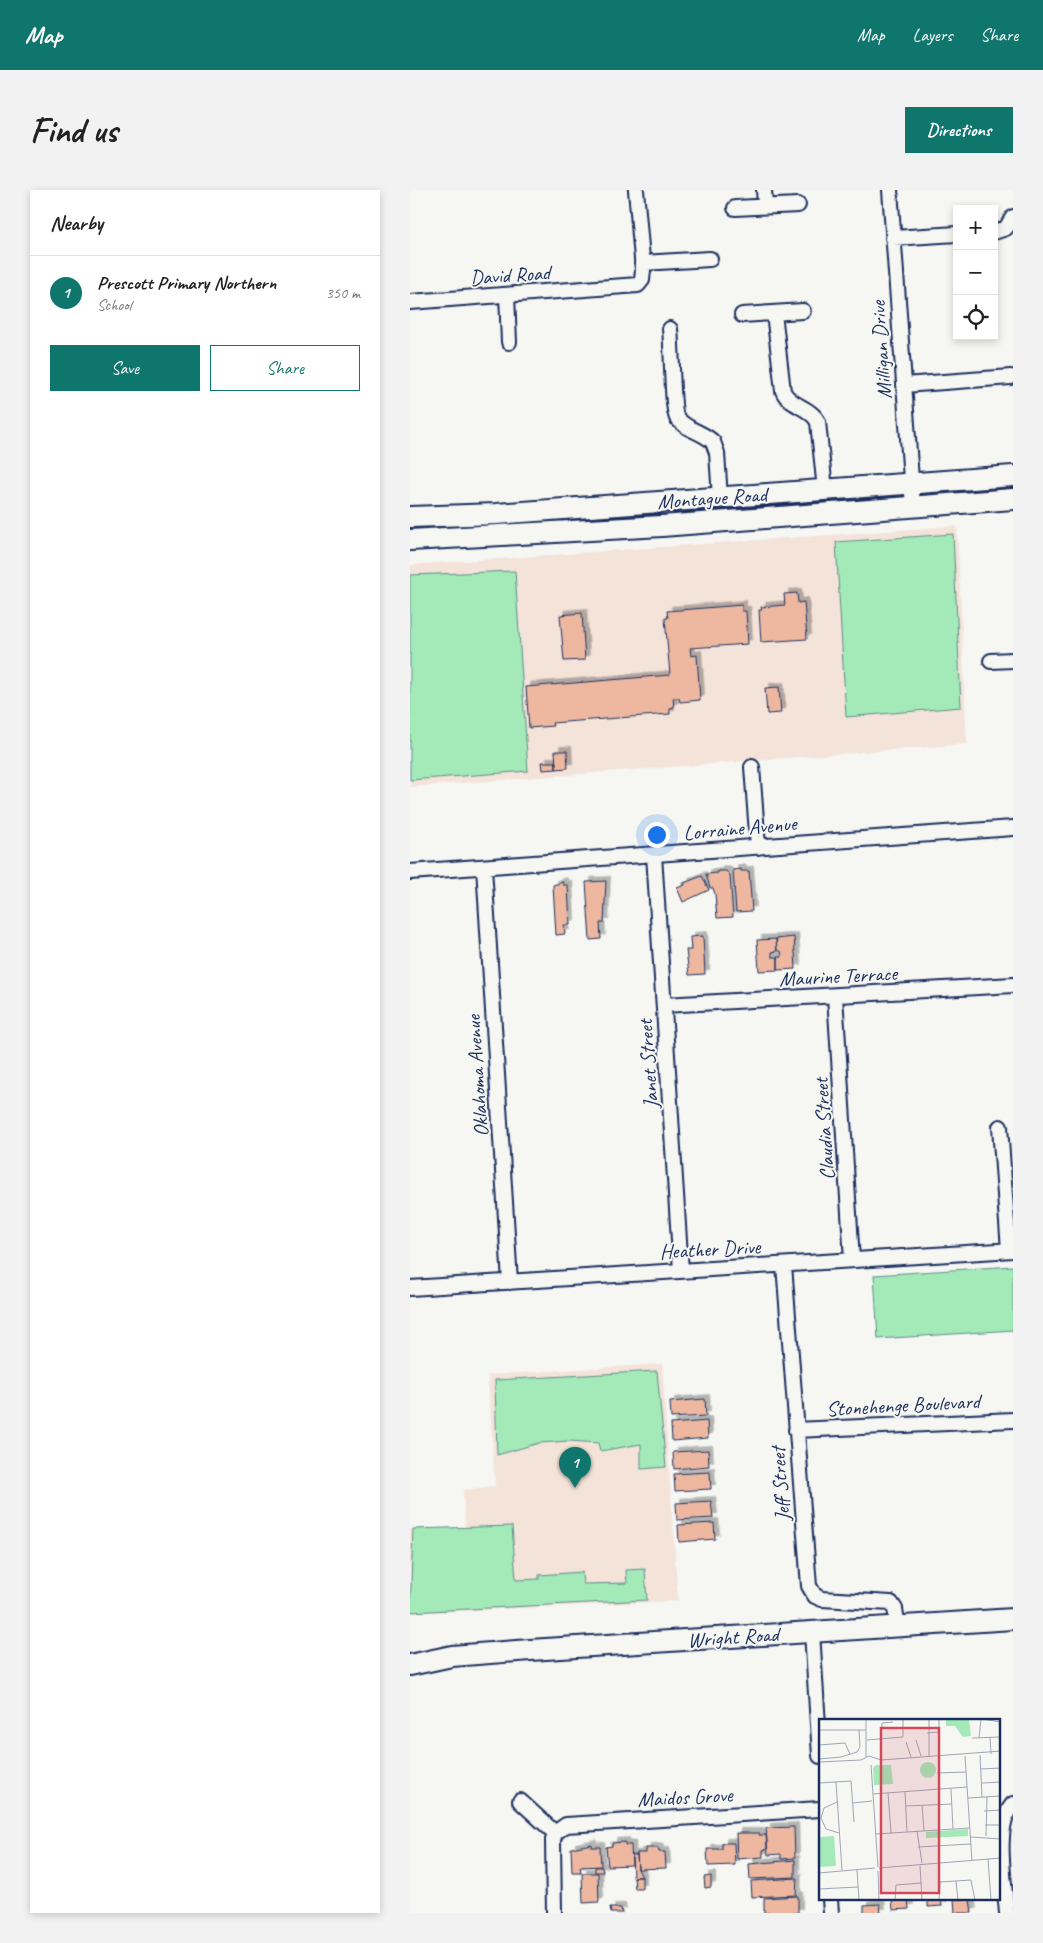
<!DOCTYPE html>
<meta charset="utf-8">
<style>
:root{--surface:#fff;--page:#f2f2f2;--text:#222;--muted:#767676;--line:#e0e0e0;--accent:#0f766e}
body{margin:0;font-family:Caveat,sans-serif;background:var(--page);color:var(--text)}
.controls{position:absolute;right:15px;top:15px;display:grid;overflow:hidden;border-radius:0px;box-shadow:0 2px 8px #0003}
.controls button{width:45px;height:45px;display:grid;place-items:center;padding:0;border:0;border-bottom:1px solid var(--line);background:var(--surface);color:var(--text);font:25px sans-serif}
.you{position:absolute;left:246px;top:644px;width:18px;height:18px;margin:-12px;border:4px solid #fff;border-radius:50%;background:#1a73e8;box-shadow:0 0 0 8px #1a73e833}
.badge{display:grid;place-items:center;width:32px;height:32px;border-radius:50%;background:var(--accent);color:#fff;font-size:16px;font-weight:700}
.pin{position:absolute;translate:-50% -41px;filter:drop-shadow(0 1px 2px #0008)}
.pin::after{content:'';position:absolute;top:26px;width:18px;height:15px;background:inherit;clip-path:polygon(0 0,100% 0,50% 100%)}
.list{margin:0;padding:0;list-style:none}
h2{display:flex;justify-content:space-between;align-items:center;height:65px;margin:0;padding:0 20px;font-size:21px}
h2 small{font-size:16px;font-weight:400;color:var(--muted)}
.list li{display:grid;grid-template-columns:32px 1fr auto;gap:15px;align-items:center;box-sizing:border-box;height:75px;padding:0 20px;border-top:1px solid var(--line)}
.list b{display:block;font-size:19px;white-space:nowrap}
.list p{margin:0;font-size:16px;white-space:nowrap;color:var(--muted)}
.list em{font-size:16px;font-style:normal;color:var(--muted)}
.actions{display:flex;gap:10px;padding:15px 20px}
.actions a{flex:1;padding:11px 0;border:1px solid var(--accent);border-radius:0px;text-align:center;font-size:18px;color:var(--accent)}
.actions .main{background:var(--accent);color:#fff}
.icon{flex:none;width:28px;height:28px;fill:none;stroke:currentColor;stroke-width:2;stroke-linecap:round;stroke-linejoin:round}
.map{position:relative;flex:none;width:603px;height:1723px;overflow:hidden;border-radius:0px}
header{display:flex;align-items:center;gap:30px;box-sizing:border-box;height:70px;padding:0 25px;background:var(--accent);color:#fff}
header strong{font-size:24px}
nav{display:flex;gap:28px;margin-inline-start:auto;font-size:18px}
.intro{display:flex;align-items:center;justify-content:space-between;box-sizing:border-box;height:120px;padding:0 30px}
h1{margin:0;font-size:35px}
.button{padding:12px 22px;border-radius:0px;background:var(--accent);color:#fff;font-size:18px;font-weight:700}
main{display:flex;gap:30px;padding:0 30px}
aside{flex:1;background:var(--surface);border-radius:0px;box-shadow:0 2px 8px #0003}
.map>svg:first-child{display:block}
.built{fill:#f3e3d9}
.green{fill:#a3eab8;stroke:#5f8c8b}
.building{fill:#edb7a0;stroke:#1b2f5e;filter:url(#shadow)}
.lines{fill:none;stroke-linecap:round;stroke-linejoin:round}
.street-casing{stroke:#1b2f5e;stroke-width:18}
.secondary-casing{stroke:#1b2f5e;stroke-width:24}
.street{stroke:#f6f6f2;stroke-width:14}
.secondary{stroke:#f6f6f2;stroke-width:20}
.labels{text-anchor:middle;stroke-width:4;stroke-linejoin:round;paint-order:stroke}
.street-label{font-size:21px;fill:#1b2f5e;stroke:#f6f6f2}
.inset-road{fill:none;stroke:#9ea6b7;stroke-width:1}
.view{fill:#d1495b;fill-opacity:0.15;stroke:#d1495b;stroke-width:2.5}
.inset-edge{fill:none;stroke:#1b2f5e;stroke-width:2.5}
</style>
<header>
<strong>Map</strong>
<nav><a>Map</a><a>Layers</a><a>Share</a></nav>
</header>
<div class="intro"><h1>Find us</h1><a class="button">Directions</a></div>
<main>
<aside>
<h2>Nearby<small></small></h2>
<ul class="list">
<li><span class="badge">1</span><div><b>Prescott Primary Northern</b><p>School</p></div><em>350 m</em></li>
</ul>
<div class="actions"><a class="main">Save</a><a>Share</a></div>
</aside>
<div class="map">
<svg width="603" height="1723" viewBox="0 0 603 1723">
<defs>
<filter id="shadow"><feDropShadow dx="4.5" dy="-4.5" stdDeviation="0" flood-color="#0004"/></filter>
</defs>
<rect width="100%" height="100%" fill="#f6f6f2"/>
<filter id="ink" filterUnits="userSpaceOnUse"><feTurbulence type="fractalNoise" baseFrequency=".02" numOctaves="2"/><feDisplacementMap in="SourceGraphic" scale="10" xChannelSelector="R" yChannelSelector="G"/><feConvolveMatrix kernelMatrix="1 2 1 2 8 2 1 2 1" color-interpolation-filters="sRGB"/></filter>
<g filter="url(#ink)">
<path class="built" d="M547 336 557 554 0 597V375Z
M252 1174 268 1411 0 1423V1339L55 1337 53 1300 85 1296 78 1185Z"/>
<path class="green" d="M543 344 551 517 436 527 426 352Z
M105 381 118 581 0 590V385Z
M603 1076V1140L468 1149 464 1085Z
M247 1181 256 1277 231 1279V1254L190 1261 188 1253 159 1251 129 1253 87 1265 85 1190Z
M102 1336 106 1390 129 1389V1385L172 1382 173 1394 217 1393 216 1380 235 1379 237 1410 0 1422 3 1339Z"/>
<path class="building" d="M387 403 388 413 394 412 397 449 351 452 349 420H352L351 417 375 415 374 404Z
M332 415V421H336L338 454 280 458 281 466 287 465 290 510 270 512 269 508H263L264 517 260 518V524L142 533 143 536 119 538 116 497 260 485 255 428H258L257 421Z
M172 423 175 470 154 471 150 425Z
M369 497 371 523 357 524 355 498Z
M145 561H157L158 578 146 579Z
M132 572H146V579L133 580Z
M331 679V681H339L342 721 326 722 323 680Z
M308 681H316L320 685 323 727 307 728 305 704 303 698H300L296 684 308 683Z
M292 686 299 700 273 712 267 698 275 695 274 693Z
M196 691 194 733H190L191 749 180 750 176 692Z
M153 692V695H158L160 735H154L155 744 146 745 143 695Z
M293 746 295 784 279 785 276 760H281L280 747Z
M384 747 386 779 368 780V767H372L371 761H367L366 749Z
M366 749 367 761 362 762V767H368V780L349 781 347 750Z
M295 1209 296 1226 261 1228 260 1212Z
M297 1231 298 1248 262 1251 261 1234Z
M298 1260 299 1276 264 1279 263 1262Z
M300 1282 301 1299 265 1301 264 1284Z
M301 1311 303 1328 267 1330 266 1313Z
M304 1333 305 1349 269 1352 268 1335Z
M384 1637 385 1668 371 1669V1664L358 1665 356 1638Z
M326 1643H350L349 1645H356L357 1659 353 1660V1667L327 1669Z
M215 1652V1655H221L222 1675 198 1676 196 1657 202 1656V1653Z
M312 1653H324L325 1675 298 1676 297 1659H312Z
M182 1654V1657H190L191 1676 170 1677 171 1682H162L161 1658Z
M236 1658H248L249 1662H255L256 1678 228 1679 227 1663H236Z
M222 1665H227L228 1679 232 1687H223Z
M385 1670V1687L340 1689 339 1674Z
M185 1677H192L193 1682H185Z
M172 1683H188L189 1712 173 1713Z
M301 1686V1697L295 1698 294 1687Z
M224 1687H232V1699H225Z
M387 1688 386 1705 342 1707 341 1691Z
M388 1706V1723H354V1708Z
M482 1709H498L499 1719 483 1720Z
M518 1709H531L532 1716 518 1717Z
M544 1709H560L562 1723H545Z
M470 1714 471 1723H454V1715Z
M200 1718H211L212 1723H201Z"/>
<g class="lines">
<defs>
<path id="street" d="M354 0 355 16
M480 0 503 317
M325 18 388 15
M584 42 596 38 603 27
M483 48 547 44
M232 73 300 69
M97 105 99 152
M0 112 228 95 232 90 233 80 226 0
M364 123 373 201C379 216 401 217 408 232L415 300
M332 125 393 121
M260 139C262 156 262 221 267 228 276 240 293 242 303 252L307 263 310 308
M494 195 601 187
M581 471 603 470
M342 577 348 657
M244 665 271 1081
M74 677 100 1092
M0 682 603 638
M425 806 442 1070
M254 815 603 795
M590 937 599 1060
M374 1075 399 1396 405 1406 412 1409 481 1413 485 1419 488 1437
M0 1098 603 1060
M386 1240 603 1230
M402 1442 410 1566
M110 1611 145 1643
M420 1709 421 1723
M144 1723 143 1650 145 1643 156 1635 410 1619
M597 1723C595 1695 583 1635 603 1614"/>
<path id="secondary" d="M0 327 86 324 603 286
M0 350 252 336 603 309
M0 1475 42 1466 120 1460 603 1429"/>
</defs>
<use href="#street" class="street-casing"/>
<use href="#secondary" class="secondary-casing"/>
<use href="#street" class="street"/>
<use href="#secondary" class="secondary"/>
</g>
</g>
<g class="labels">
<g class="street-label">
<text transform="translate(100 85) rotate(-4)" y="7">David Road</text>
<text transform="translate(471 160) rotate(-94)" y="7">Milligan Drive</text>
<text transform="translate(302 308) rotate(-4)" y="7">Montague Road</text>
<text transform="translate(330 638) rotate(-5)" y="7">Lorraine Avenue</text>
<text transform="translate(428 786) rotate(-3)" y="7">Maurine Terrace</text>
<text transform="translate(238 874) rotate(-94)" y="7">Janet Street</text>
<text transform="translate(67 886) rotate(-94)" y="7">Oklahoma Avenue</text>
<text transform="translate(414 939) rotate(-94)" y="7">Claudia Street</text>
<text transform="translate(300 1059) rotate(-3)" y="7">Heather Drive</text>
<text transform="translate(493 1215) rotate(-3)" y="7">Stonehenge Boulevard</text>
<text transform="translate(370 1294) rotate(-94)" y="7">Jeff Street</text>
<text transform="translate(323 1447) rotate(-4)" y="7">Wright Road</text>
<text transform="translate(275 1607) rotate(-3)" y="7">Maidos Grove</text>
</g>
</g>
<g transform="translate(409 1529)">
<rect width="181" height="181" fill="#f6f6f2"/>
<path d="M127 0H150L152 17 144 18 136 7H127ZM101 51a8 8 0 1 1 16 0a8 8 0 1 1-16 0ZM57 46H72L74 65 55 66 54 49ZM149 110V117L107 119V113ZM15 117 17 147 0 148V118Z" fill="#a3eab8"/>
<path class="inset-road" d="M47 0V38M110 0V37M163 0 182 3M0 11H47M108 14 120 13V0M171 18 172 35M153 19 182 18M160 19 162 0M62 20 63 4 74 3M48 21 84 18V0M97 21 102 37M87 23 92 38M0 26 26 24 31 35M161 36 163 78M146 37 153 142M0 40 22 38 38 33 41 28 40 11M0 43 42 41 50 37 62 41 182 32M52 46 59 148M162 50 182 49M118 54 147 53M17 63 23 151M0 64 32 62 35 103M163 64 182 63M132 70 134 110M86 73 88 113M69 74 72 114M54 75 148 68M149 79 182 77M18 83 5 89 2 99 7 110 20 114M34 84 53 82M103 86 105 112M87 87 133 85M165 92 182 91M166 106H182M98 112 103 144M57 115 151 109M167 117 168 78M152 118 182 120M99 128 152 125M169 140 172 181M101 147 103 181M60 149 182 139M38 151 40 181M59 152 60 181M0 154 56 149M137 162 139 181M0 170 39 168M76 181 77 166 102 164M120 181 121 163 152 161 156 181"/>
<path class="view" d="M62 9H120V174H62Z"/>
<rect width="181" height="181" class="inset-edge"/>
</g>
</svg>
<div class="controls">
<button>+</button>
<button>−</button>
<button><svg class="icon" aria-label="locate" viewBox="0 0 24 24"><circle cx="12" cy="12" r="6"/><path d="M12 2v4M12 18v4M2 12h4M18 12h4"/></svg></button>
</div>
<div class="you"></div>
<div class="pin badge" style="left:165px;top:1298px">1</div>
</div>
</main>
